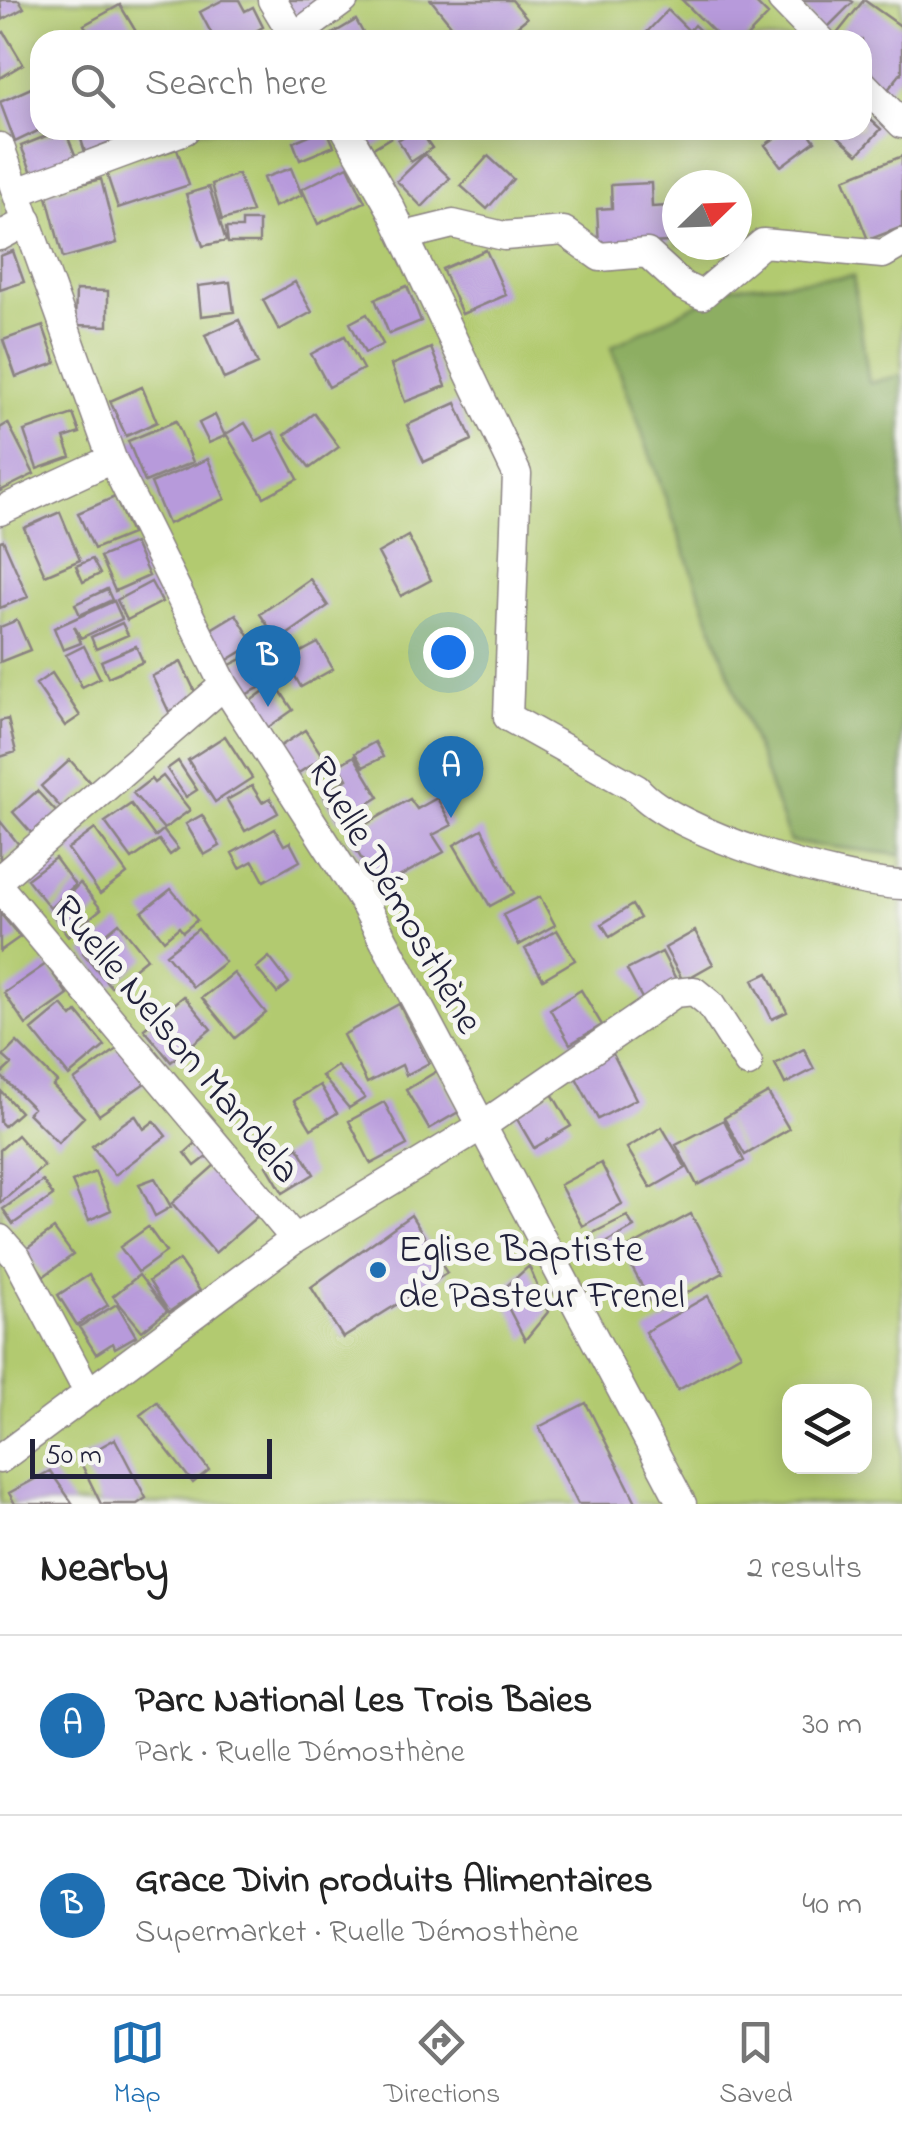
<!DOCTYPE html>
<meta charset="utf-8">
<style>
:root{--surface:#fff;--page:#f6f6f6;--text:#222;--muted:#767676;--line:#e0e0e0;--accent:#1f6fb2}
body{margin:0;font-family:"Indie Flower",sans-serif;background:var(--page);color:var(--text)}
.controls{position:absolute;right:30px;bottom:30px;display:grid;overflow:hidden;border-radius:20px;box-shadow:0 5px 25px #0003}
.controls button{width:90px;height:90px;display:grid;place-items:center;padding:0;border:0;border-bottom:2px solid var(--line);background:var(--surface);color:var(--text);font:50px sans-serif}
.compass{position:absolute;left:662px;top:170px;width:90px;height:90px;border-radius:50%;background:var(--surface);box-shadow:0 5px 25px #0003;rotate:67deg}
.scale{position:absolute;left:30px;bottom:25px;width:242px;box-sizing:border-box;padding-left:10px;border:5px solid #22223b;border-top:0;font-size:28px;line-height:35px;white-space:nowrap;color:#22223b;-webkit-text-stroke:8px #f6f6f2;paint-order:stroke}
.you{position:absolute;left:448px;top:652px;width:35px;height:35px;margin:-25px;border:8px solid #fff;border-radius:50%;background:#1a73e8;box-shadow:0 0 0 15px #1a73e833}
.badge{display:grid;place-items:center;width:65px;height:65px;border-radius:50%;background:var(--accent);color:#fff;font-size:32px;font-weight:700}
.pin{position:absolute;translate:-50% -82px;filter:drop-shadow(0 2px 5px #0008)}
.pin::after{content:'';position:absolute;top:52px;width:35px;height:30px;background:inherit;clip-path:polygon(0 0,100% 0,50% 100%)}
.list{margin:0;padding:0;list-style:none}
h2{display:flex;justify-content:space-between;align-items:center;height:130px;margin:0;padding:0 40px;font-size:42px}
h2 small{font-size:32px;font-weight:400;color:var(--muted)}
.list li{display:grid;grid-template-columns:65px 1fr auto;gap:30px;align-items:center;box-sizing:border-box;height:180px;padding:0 40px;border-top:2px solid var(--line)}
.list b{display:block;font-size:38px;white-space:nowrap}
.list p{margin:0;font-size:32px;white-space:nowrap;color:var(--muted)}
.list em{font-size:32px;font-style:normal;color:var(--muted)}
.icon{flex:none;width:55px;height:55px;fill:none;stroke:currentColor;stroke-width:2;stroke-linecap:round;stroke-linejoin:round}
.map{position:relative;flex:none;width:902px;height:1504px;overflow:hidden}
.search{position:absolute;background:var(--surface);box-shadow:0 5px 25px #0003;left:30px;right:30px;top:30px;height:110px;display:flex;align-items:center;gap:25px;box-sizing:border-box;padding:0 35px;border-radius:30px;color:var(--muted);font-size:38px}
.sheet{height:490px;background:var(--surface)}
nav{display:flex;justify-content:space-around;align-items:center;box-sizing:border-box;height:140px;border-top:2px solid var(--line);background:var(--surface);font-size:28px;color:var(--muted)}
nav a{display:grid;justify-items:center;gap:5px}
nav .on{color:var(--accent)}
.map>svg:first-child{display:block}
.green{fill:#b2ca6f;stroke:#6a7655;stroke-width:2.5;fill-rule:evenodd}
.forest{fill:#8dae62;stroke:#58684e;stroke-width:2.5}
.building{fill:#b79adb}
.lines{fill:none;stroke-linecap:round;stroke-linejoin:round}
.minor-casing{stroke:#8a8282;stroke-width:31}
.minor{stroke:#fff;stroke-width:28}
.poi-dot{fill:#1f6fb2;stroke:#f6f6f2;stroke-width:4}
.labels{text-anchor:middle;stroke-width:10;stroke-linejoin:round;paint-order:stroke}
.street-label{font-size:40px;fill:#22223b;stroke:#f6f6f2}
.poi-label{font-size:40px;fill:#22223b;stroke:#f6f6f2;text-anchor:start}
</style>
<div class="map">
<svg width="902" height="1504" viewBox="0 0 902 1504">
<rect width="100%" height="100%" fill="#f6f6f2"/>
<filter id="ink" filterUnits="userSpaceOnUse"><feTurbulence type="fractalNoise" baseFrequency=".01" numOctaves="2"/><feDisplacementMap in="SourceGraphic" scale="20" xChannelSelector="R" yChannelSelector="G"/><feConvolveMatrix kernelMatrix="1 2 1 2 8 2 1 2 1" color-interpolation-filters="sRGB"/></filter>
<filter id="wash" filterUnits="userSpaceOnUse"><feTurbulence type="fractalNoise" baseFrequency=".0048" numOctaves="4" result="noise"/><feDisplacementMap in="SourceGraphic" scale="40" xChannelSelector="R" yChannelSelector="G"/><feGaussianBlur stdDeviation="2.25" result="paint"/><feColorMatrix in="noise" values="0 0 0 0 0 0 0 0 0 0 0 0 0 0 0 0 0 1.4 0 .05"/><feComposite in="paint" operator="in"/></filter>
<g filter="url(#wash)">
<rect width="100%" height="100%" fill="#f2e3ca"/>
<path class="green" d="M0 0H902V1504H0ZM40 40H862V130H40ZM677 185H737V245H677ZM790 1392H864V1466H790Z"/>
<path class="forest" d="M853 276 869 383 902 375V855L790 842 611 347 731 287Z"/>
<g id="blocks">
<path class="building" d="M0 0H19L24 8 2 20Z
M223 0H239L245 11 253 7 263 27 240 40H215L200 12Z
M284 0H332L301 24Z
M431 0H512L527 18 500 40H463Z
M682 0H753L768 15 744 40H722Z
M799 0H850L853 2 822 33Z
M864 0 902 27V72L886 92 862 72V40H832Z
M120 5 141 40H93L84 25Z
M668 10 689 31 694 25 710 40H647L650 36 646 33Z
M356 20 367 40H322Z
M4 32 23 64 0 78V34Z
M40 84V130L15 142 0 102Z
M862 112 881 129 858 154 831 130H862Z
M61 130H65L78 162 35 180 21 146Z
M78 130H112L115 140 85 152Z
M321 130H327L334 146 300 160 293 142Z
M362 130H403L373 148Z
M414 130H429L423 135 432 148 411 162 398 140Z
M786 130H807L815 141 781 166 765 145Z
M177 149 189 185 118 208 106 172Z
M425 154 450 178 422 207 397 181Z
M488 156 513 179 487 209 461 186Z
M902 156V227L868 240 844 179Z
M348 166 365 202 318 224 302 189Z
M291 168 302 195 274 207 263 178Z
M238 174 252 212 222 220 212 184Z
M101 179 117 243 63 258 46 193Z
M651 183 652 207 668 206 670 242 599 245 597 209 612 208 611 185Z
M209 187 226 241 203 246 186 194Z
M242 221H259V243H228L226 228H242Z
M486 250 506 295 462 314 442 269Z
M13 251 24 282 0 290V256Z
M230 282 234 312 201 316 198 286Z
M295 282 312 312 279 330 263 300Z
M407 286 421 321 389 334 375 299Z
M76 290 108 291V326L75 325Z
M367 314 383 344 365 353 350 323Z
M239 320 258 364 224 379 205 335Z
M43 326 56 363 16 377 3 340Z
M345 336 363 369 329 387 311 354Z
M431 348 446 386 405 402 391 365Z
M142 387 157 422 126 436 110 401Z
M456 403 472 440 424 462 407 425Z
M314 413 339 447 310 468 285 435Z
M73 414 80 433 64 438 71 457 37 469 24 431Z
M215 415 225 436 209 443 199 423Z
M176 421 193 462 145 482 128 441Z
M8 423 34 474 0 491V428Z
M245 423 256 441 273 432 298 479 264 497 226 434Z
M208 459 225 499 168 524 151 483Z
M115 497 131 534 94 549 78 513Z
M60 512 80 560 45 575 24 528Z
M408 536 431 580 401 596 378 553Z
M3 540 28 597 0 608V541Z
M134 543 149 576 115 591 100 557Z
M92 559 100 574 83 582 76 566Z
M310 579 328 606 278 641 260 614Z
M151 582 162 602 127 620 117 600Z
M107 589 112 600 80 615 75 604Z
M114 601 122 619 81 638 74 626 81 643 63 650 54 628Z
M236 614 254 644 226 661 208 631Z
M17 620 30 650 0 662V627Z
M122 623 128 635 96 649 91 637Z
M318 643 333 669 301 687 286 660Z
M84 646 100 678 82 687 66 655Z
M136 646 143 662 108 677 101 661Z
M256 652 271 682 241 697 226 667Z
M181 662 198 698 169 712 152 676Z
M52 673 80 716 65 726 36 684Z
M275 683 293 710 266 729 249 702Z
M8 719 16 752 0 757V721Z
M305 730 323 757 297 774 279 747Z
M225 736 252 778 215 802 188 760Z
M375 742 383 757 363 767 355 753Z
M354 756 379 797 339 821 323 794 347 779 339 765Z
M466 758 474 775 457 783 449 769Z
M70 760 92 785 63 810 41 786Z
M178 761 197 790 186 797 167 769Z
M163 776 190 810 164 829 133 793 151 779 154 783Z
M252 786 262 802 270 798 278 813 245 831 227 800Z
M37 791 59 815 35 837 13 812Z
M437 798 452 825 433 835 444 852 379 888 347 835 410 799 417 809Z
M131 804 155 837 163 830 178 849 170 855 159 840 132 859 105 822Z
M202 815 220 846 204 855 186 824Z
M0 821 20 846 0 860Z
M95 829 127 874 100 894 68 849Z
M275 829 284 845 290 842 300 861 264 881 253 861 240 868 232 853Z
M482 829 514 893 490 906 454 845Z
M55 858 75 885 50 908 27 879Z
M80 883 101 909 68 936 52 913Z
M171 889 197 920 183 932 179 927 164 940 142 912Z
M540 897 555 925 519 945 503 915Z
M632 905 640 918 610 937 602 924Z
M0 913 20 937 0 951Z
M119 923 147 958 111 987 83 953Z
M198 929 225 962 193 987 166 954Z
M557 930 575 960 543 979 525 949Z
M695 931 713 964 683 981 665 948Z
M662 952 679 985 645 1004 627 970Z
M269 957 289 983 277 993 256 968Z
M46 964 68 995 26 1025 4 993Z
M234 973 266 1013 235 1038 202 998Z
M768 973 787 1012 772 1019 753 980Z
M581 990 602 1025 570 1044 550 1009Z
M184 996 211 1029 171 1062 144 1029Z
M399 1004 429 1063 406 1075 402 1065 367 1083 343 1035Z
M62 1005 72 1017 77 1012 105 1046 69 1076 32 1030Z
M17 1042 57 1082 53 1086 84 1117 58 1143 28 1113 33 1108 0 1075 12 1064 3 1056Z
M120 1047 145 1083 99 1115 74 1080Z
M804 1049 814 1069 785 1084 775 1064Z
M612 1052 636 1099 598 1119 573 1072Z
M337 1066 365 1098 349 1108 322 1076Z
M437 1071 460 1111 429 1129 406 1090Z
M320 1085 337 1113 311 1129 294 1101Z
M0 1090 20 1112 4 1126 0 1122Z
M551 1092 571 1126 534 1148 514 1114Z
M768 1093 789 1129 745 1155 724 1118Z
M384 1102 407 1145 371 1164 349 1121Z
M135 1115 144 1129 154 1121 166 1136 115 1175 92 1146Z
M724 1120 744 1161 697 1185 676 1145Z
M662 1127 686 1168 651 1188 627 1148Z
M17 1135 44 1166 0 1203V1150Z
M196 1143 208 1156 195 1166 185 1153Z
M298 1147 314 1174 283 1193 267 1166Z
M601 1163 622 1204 582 1226 560 1185Z
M216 1164 260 1214 215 1253 172 1203Z
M95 1172 111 1210 89 1220 72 1182Z
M155 1178 171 1207 155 1216 139 1184Z
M43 1181 53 1196 13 1224 3 1209Z
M691 1214 723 1273 655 1310 623 1251Z
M411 1215 447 1273 343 1338 311 1287Z
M627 1216 634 1227 597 1248 589 1235Z
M148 1227 166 1252 138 1272 120 1247Z
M54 1229 73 1255 44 1276 25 1250Z
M179 1260 200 1291 169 1312 149 1281Z
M529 1266 548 1312 525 1340 500 1292Z
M89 1275 108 1305 77 1325 58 1295Z
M139 1275 167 1311 142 1331 113 1296Z
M708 1296 741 1354 678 1390 645 1332Z
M117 1304 136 1336 115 1348 113 1343 96 1354 79 1327Z
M157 1402 209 1470 193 1483 140 1415Z
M586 1403 637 1504H578L539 1427Z
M115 1439 146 1498 137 1504H101L79 1459Z
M50 1471 73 1504H15L9 1493Z"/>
</g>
</g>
<g filter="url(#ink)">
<use href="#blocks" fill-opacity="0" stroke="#8a8282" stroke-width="2.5"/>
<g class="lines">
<defs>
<path id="minor" d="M272 0 296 40
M782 0 821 40
M294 37 344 0
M862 83 902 124
M346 130 390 207 517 474 508 717 637 789C675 834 842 883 902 885
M0 147 112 459 224 685 364 903 682 1504
M17 192 185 130
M0 236 28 221
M404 236 453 224 504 236 564 231 600 257 647 253 683 286 702 295 763 243 883 254 902 243
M0 511 112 459
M0 879 224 685
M0 888 295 1239
M0 1239 17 1258 89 1394
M0 1459 295 1239 483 1125 675 993 694 991 710 1004 748 1063"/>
</defs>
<use href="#minor" class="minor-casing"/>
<use href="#minor" class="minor"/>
</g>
</g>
<circle class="poi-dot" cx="378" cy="1270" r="10"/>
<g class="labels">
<g class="street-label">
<text transform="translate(397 894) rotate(60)" y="14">Ruelle Démosthène</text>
<text transform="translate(178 1038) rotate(50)" y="14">Ruelle Nelson Mandela</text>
</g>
<g class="poi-label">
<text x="398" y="1261">Eglise Baptiste<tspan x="398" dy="46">de Pasteur Frenel</tspan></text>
</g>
</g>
</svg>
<div class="controls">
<button><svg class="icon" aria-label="layers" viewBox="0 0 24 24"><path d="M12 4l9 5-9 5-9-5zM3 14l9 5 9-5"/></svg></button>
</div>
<svg class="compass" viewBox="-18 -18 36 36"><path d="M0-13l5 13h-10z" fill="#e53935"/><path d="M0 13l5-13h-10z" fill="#767676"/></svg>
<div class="scale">50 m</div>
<div class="you"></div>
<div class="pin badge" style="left:451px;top:818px">A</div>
<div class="pin badge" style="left:268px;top:707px">B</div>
<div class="search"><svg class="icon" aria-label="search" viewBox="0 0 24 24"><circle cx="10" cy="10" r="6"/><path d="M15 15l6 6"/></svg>Search here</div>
</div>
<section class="sheet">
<h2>Nearby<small>2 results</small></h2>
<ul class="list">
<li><span class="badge">A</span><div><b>Parc National Les Trois Baies</b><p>Park · Ruelle Démosthène</p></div><em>30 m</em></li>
<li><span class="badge">B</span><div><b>Grace Divin produits Alimentaires</b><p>Supermarket · Ruelle Démosthène</p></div><em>40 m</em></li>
</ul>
</section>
<nav>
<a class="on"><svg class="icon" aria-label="map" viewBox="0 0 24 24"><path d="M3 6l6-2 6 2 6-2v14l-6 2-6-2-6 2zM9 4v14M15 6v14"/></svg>Map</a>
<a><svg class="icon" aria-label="directions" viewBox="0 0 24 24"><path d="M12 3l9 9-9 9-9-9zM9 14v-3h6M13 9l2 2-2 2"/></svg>Directions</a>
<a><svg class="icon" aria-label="saved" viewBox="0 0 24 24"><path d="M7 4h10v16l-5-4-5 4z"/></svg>Saved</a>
</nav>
